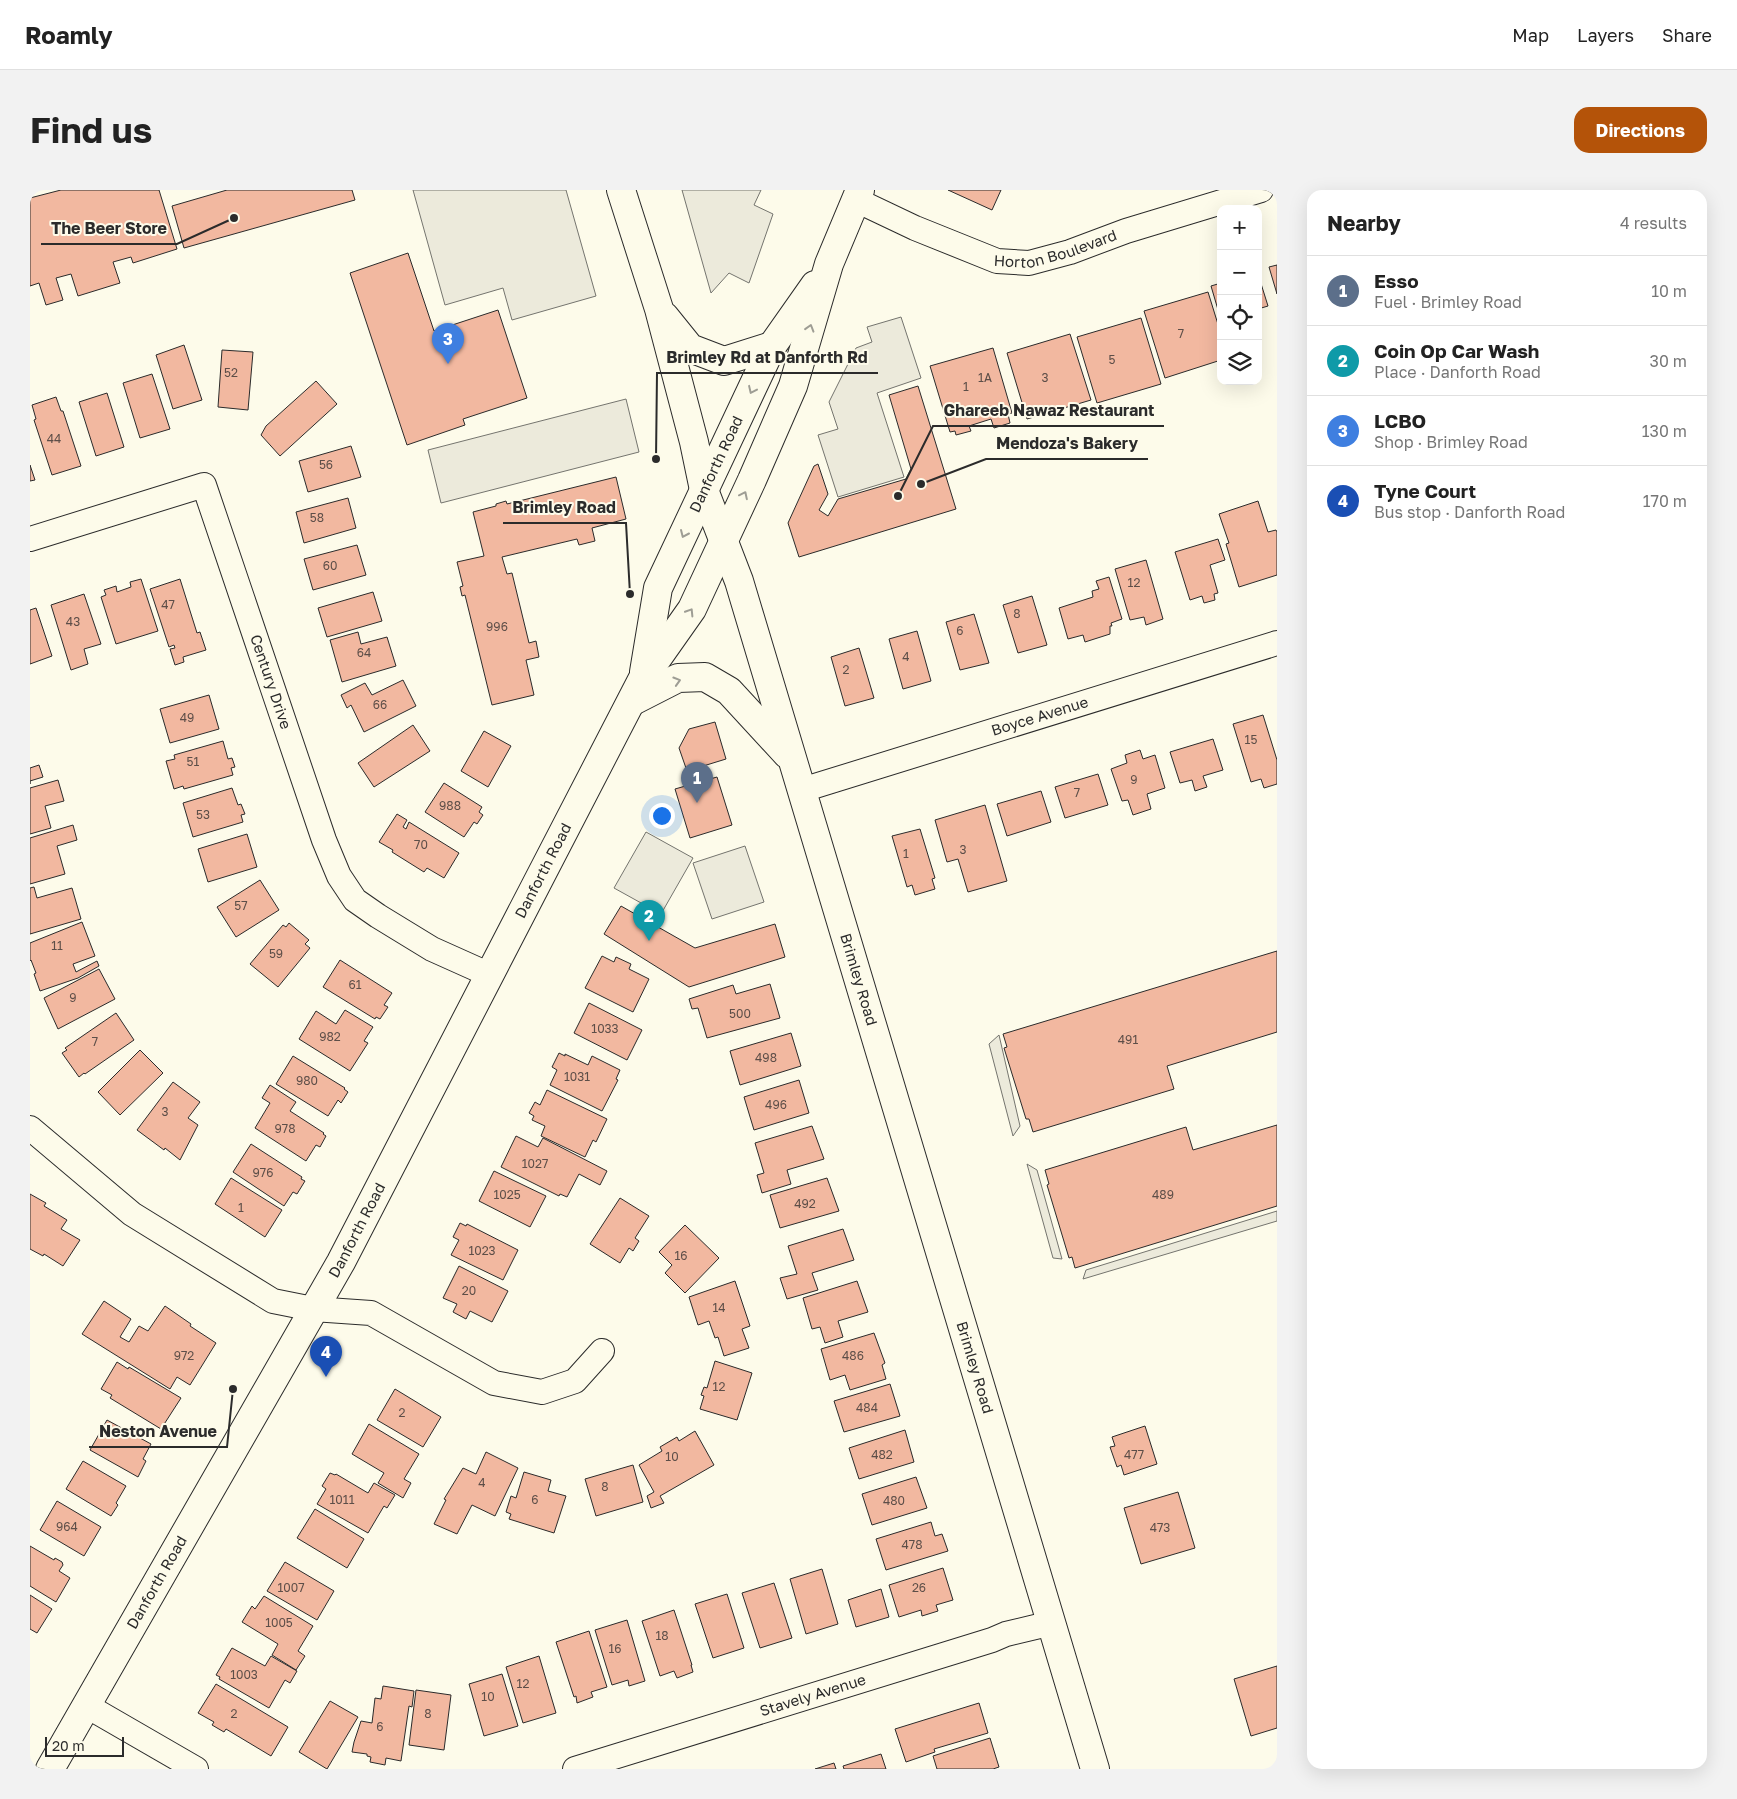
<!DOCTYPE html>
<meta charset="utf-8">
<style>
:root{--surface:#fff;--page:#f2f2f2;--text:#222;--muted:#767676;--line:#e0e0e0;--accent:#b45309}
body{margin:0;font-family:"Golos Text",sans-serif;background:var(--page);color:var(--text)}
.controls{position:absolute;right:15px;top:15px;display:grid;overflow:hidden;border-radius:10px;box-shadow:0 5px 20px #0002}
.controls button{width:45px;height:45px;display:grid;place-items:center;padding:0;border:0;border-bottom:1px solid var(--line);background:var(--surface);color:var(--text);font:25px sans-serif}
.scale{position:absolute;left:15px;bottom:12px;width:79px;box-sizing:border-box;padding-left:5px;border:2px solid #2b2b2b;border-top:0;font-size:14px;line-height:18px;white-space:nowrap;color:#2b2b2b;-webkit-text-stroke:4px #fdfbea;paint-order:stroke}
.you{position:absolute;left:631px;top:625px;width:18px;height:18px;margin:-12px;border:4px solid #fff;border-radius:50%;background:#1a73e8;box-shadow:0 0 0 8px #1a73e833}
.badge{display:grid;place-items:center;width:32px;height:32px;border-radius:50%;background:var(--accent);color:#fff;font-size:16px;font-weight:700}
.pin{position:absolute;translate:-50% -41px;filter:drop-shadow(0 1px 2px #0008)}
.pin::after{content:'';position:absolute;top:26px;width:18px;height:15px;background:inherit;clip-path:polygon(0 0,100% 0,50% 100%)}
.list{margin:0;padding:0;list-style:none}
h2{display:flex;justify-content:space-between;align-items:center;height:65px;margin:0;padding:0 20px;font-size:21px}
h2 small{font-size:16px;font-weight:400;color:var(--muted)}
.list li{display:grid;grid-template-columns:32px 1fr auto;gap:15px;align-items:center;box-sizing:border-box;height:70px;padding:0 20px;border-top:1px solid var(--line)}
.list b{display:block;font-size:19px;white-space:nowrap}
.list p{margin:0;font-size:16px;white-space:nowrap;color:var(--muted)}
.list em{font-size:16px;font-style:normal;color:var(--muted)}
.icon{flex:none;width:28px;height:28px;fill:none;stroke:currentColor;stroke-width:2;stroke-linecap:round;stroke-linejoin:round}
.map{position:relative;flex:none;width:1247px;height:1579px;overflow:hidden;border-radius:15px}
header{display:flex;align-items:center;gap:30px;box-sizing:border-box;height:70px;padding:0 25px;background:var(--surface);border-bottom:1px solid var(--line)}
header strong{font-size:24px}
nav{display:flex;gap:28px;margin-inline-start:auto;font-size:18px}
.intro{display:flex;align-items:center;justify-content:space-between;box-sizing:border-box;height:120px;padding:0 30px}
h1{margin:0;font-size:35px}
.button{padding:12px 22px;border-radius:15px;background:var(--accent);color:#fff;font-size:18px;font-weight:700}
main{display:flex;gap:30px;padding:0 30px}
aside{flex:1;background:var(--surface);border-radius:15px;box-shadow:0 5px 20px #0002}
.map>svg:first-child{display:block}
.parking{fill:#eceadb;stroke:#74746e}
.building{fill:#f2b8a0;stroke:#2b2b2b}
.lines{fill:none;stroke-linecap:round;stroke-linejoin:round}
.minor-casing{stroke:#2b2b2b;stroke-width:26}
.secondary-casing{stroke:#2b2b2b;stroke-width:30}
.minor{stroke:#fdfbea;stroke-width:24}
.secondary{stroke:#fdfbea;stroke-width:28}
.oneway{stroke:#9e9d94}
.labels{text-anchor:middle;stroke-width:4;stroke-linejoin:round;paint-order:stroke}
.number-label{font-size:12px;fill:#5d4e48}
.street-label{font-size:15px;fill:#2b2b2b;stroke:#fdfbea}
.leader{fill:none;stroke:#2b2b2b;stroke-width:2}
.callout-dot{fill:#2b2b2b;stroke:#fdfbea;stroke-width:2}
.callout-label{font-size:16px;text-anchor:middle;font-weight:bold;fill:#2b2b2b;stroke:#fdfbea;stroke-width:4;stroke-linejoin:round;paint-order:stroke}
</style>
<header>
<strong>Roamly</strong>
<nav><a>Map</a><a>Layers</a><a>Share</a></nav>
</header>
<div class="intro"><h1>Find us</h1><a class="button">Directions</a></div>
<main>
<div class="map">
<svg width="1247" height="1579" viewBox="0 0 1247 1579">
<rect width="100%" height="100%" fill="#fdfbea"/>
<path class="parking" d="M383 0H536L566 106 482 130 473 98 415 115Z
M652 0H731L724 15 743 24 719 93 699 83 681 103Z
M871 127 891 188 847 203 874 287 808 307 788 245 808 239 799 212 826 158 842 152 837 137Z
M596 209 609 262 411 313 398 260Z
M616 642 663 668 631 724 584 698Z
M715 656 734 712 682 729 663 673Z
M969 845 990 936 983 946 959 854Z
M997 974 1007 980 1032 1069 1023 1068Z
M1247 1021V1031L1053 1089 1056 1080Z"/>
<path class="building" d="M31 0H129L147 59 103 73 101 67 83 72 90 93 48 106 41 84 26 88 33 110 16 115 9 93 0 96V8Z
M197 0H322L325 10 154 58 142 16Z
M918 0H971L962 20Z
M378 63 404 141 468 120 497 208 433 229 435 235 377 255 320 83Z
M1247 75V104L1239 77Z
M1228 84 1238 116 1228 119Z
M1191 93V130L1181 96Z
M1178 102 1191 144V170L1135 188 1114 121Z
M1111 128 1131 194 1067 213 1047 147Z
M1040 144 1061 210 997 229 977 163Z
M154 155 172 210 143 219 126 165Z
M963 158 982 223 978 224 980 233 964 238 961 229 939 236 941 241 926 245 925 241 920 242 900 176Z
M192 160 223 162 218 220 188 217Z
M122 184 140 239 110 248 93 193Z
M286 191 307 214 250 266 231 245 236 236Z
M888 196 926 319 769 367 758 333 784 276 788 274 798 304 789 320 798 326 808 309 876 289 881 279 859 205Z
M77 203 94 257 66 266 49 212Z
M26 207 31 221H33L51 276 22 285 4 230 6 229 2 215Z
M321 256 331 287 278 302 269 271Z
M0 275 5 290 0 291Z
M586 287 596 329 562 338 565 351 549 355 547 349 472 367 477 384 482 383 499 453 506 451 509 467 496 470 504 505 462 515 435 405 432 406 430 397 433 396 427 372 454 366 443 322 466 316V314L476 311 477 314Z
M318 308 326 338 274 353 266 322Z
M1228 311 1238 342 1246 340 1247 342V385L1209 397 1196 354 1199 353 1189 324Z
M1188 349 1195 370 1180 375 1188 403 1184 404 1185 410 1174 413 1172 406 1160 410 1145 362Z
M327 355 336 385 283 400 274 369Z
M1116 370 1133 429 1116 435 1114 427 1100 430 1085 379Z
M1079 387 1092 429 1081 433 1082 436H1080V444L1055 452 1053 445 1038 449 1029 418 1063 407 1062 401 1069 399 1066 391Z
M111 389 128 441 86 454 71 407 76 405 74 400 86 396 87 402 101 397 100 392Z
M150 389 167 443 170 442 176 460 153 467 154 472 145 475 140 459 145 458 144 455 139 457 120 399Z
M343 402 352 431 297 447 288 418Z
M54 404 71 454 54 459 58 474 41 480 21 415Z
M1002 406 1017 455 988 463 973 415Z
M6 418 22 466 0 474V420Z
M944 424 959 473 930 480 916 432Z
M887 441 901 491 873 499 859 449Z
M328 442 331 454 357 447 366 476 312 492 300 450Z
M829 458 844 508 815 516 801 467Z
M373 490 386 516 334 542 321 515 317 518 311 505 335 493 342 505Z
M179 505 189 539 140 553 130 519Z
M1233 525 1247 570V594L1234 598 1231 589 1221 592 1203 534Z
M685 532 696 569 657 581 649 558 659 539Z
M383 535 400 561 344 597 328 573Z
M454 541 481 556 458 597 431 581Z
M1183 549 1193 580 1173 586 1177 597 1165 601 1162 590 1150 593 1140 562Z
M193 551 198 569 202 568 205 577 201 578 203 585 154 599 153 596 144 599 136 571 145 569 144 565Z
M1110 560 1113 569 1125 565 1135 598 1117 604 1121 619 1103 625 1098 610 1092 611 1081 579 1097 573 1095 565Z
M9 575 13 587 0 591V594V578Z
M1068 584 1078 615 1035 628 1025 597Z
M687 587 702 635 660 648 645 599Z
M28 590 34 611 15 616 21 638 0 644V598Z
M414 593 452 617 449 622 453 625 447 634 444 632 434 647 395 622Z
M202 598 208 615 211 614 215 624 211 625 213 632 163 647 153 613Z
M1011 601 1021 632 977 646 967 614Z
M955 615 977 691 938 702 928 669 917 672 905 630Z
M367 624 377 630 373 637 376 639 379 632 429 663 414 688 397 678 394 682 362 662 363 660 349 652Z
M43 635 47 650 27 656 35 684 0 694V648Z
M890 639 905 688 902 689 905 699 885 705 882 695 877 697 862 646Z
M217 644 227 677 178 692 168 659Z
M230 690 249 720 206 747 187 717Z
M4 697 7 708 42 698 51 729 0 744V698Z
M591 716 665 758 745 734 755 767 659 797 574 744Z
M52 732 65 766 43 774 46 782 67 771 69 776 48 788 10 801 4 784 6 783 1 770 0 771V753Z
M259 733 279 750 275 754 280 758 248 797 220 774 253 735 256 737Z
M1247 761V842L1137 876 1144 899 1003 942 999 929H996L974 858 977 857 973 844Z
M572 766 584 772 586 767 601 774 599 779 619 789 603 822 555 798Z
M310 770 362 803 354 815 358 817 350 829 346 827 345 829 293 797Z
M69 779 85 809 28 839 14 808Z
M740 794 750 828 677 848 668 818 662 819 659 809 703 795 706 804Z
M559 813 612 840 597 870 544 843Z
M315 820 343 837 334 851 338 853 320 881 269 849 286 821 306 834Z
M86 823 104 850 55 884 54 883 49 887 32 863 37 860 35 858Z
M761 843 771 876 710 895 700 861Z
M110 860 133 883 90 925 68 902Z
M529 863 535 866V864L558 875 562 866 590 880 586 889 588 890 572 921 520 895 527 880 522 877Z
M263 866 315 898 314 899 318 902 311 913 308 910 298 926 246 894Z
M769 890 779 923 724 940 714 907Z
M143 892 170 912 158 928 168 935 150 970 135 958 134 960 107 940Z
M240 895 266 912 260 921 294 943 293 944 296 946 290 957 286 955 276 971 225 938 240 913 232 908Z
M517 900 577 929 566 952 563 950 555 967 511 946 515 936 502 930 504 926 499 923 505 912 510 915Z
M1247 935V1016L1045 1078 1042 1067 1039 1068 1017 995 1019 994 1015 980 1156 937 1163 960Z
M782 936 794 969 757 980 761 994 732 1003 727 985 734 983 725 953Z
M486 946 508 957 513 948 577 981 570 995 549 984 537 1007 530 1004 529 1006 471 977Z
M221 954 272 987 271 989 275 991 267 1004 263 1002 254 1016 203 982Z
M464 981 516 1006 500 1037 449 1011Z
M201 988 252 1020 235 1047 185 1014Z
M797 988 809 1021 750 1038 740 1005Z
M0 1004 16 1013 14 1016 37 1030 31 1039 50 1050 33 1076 14 1064 13 1066 0 1059Z
M590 1008 619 1026 605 1048 609 1051 603 1061 599 1058 590 1073 560 1054Z
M430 1033 436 1036 437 1034 488 1060 473 1090 421 1065 429 1050 423 1047Z
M655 1035 689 1068 655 1103 635 1083 642 1075 629 1062Z
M813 1039 824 1070 782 1083 788 1100 757 1109 750 1088 767 1084 758 1056Z
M429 1076 478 1101 462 1132 440 1121 436 1129 423 1122 427 1114 413 1108Z
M705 1091 720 1136 712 1139 719 1158 694 1166 688 1147 685 1148 679 1131 668 1135 659 1107Z
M827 1091 838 1122 808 1131 813 1147 795 1153 790 1137 782 1139 773 1108Z
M74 1111 101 1129 90 1147 99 1152 109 1136 118 1141 135 1116 161 1134 160 1136 186 1153 160 1195 147 1187 140 1199 52 1144Z
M844 1143 855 1173 852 1175 856 1189 820 1200 815 1185 800 1190 791 1159Z
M685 1171 722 1183 707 1230 670 1219 674 1206 671 1205 674 1197 677 1198Z
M87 1172 98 1179 99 1177 151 1208 131 1239 80 1208 82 1205 71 1199Z
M860 1194 870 1226 814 1242 804 1211Z
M365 1199 411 1227 393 1257 347 1230Z
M77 1230 121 1254 113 1269 116 1271 108 1287 60 1260Z
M339 1234 389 1264 374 1289 381 1293 373 1308 348 1293 354 1283 322 1264Z
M1115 1236 1127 1274 1094 1285 1091 1275 1087 1277 1080 1257 1085 1256 1082 1247Z
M875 1240 884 1272 829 1289 819 1258Z
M665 1241 684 1275 630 1306 634 1313 621 1318 617 1306 624 1302 609 1275 632 1261 630 1257 647 1247 649 1251Z
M456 1262 488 1278 465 1326 442 1315 427 1344 404 1334 416 1310 414 1309 433 1278 446 1284Z
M53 1271 96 1296 86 1313 88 1315 81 1326 36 1299Z
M603 1275 613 1312 566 1326 555 1289Z
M494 1282 521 1290 518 1301 536 1306 524 1343 479 1329 481 1324 476 1322 481 1306 486 1308Z
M300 1283 305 1285 306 1284 338 1303 344 1293 365 1305 357 1318 354 1316 338 1343 287 1314 296 1299 292 1296Z
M886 1287 897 1318 842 1335 832 1304Z
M1148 1302 1165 1358 1111 1374 1094 1318Z
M27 1311 71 1337 54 1366 10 1340Z
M285 1319 334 1349 317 1378 267 1348Z
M901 1332 905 1346 912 1344 918 1361 856 1380 846 1349Z
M0 1356 24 1370 25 1368 32 1372 33 1375 29 1381 40 1388 26 1412 0 1396Z
M255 1372 304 1401 287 1430 237 1401Z
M913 1378 923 1410 906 1415 908 1421 892 1426 891 1420 869 1427 859 1395Z
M792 1379 808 1434 776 1444 760 1389Z
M744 1393 762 1448 730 1458 712 1403Z
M851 1399 859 1427 826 1437 818 1410Z
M697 1404 714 1458 683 1468 665 1414Z
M0 1405 22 1419 7 1443 0 1439Z
M234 1406 283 1436 268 1461 275 1466 266 1480 242 1465 248 1454 212 1432 222 1416 225 1419Z
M644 1420 662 1475H661L663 1482 647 1488 644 1481 630 1486 612 1431Z
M597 1430 615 1491 599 1496 598 1490 582 1495 565 1440Z
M559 1441 577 1497 561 1502 563 1507 547 1513 546 1506 544 1507 526 1452Z
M202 1458 235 1476 241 1466 267 1481 260 1493 255 1490 239 1518 189 1489 190 1487 186 1485Z
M509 1466 526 1523 493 1533 476 1477Z
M1247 1476V1538L1221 1546 1204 1489Z
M472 1484 488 1536 454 1546 439 1494Z
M186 1494 258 1537 241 1566 196 1539 194 1542 182 1535 184 1532 168 1523Z
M353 1496 384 1501 382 1517 379 1516 371 1571 356 1568 355 1575 340 1572 341 1567 337 1566V1564L322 1562 324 1552 331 1531 342 1533 345 1508 351 1509Z
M386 1500 421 1505 414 1560 379 1555Z
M300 1511 328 1527 297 1579 269 1562Z
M949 1513 958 1543 904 1559 905 1562 876 1572 865 1539Z
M960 1548 969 1577 963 1579H907L903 1566Z
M851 1564 856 1579H814L813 1576Z
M804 1573 806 1579H785Z"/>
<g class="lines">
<defs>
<g id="minor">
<path id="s1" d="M826 10 885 38 967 71 999 73 1040 62 1096 41 1231 0"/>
<path id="s2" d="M0 349 174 295 294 650 309 686 325 710 348 726 402 759 460 785"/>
<path id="s3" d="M772 600 1247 453"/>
<path d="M0 938 102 1024 243 1111 283 1119 341 1123 464 1193 512 1202 545 1191 572 1161"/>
<path d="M57 1516 166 1579"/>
<path id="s4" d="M545 1579 962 1450 976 1444 1022 1433"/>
</g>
<g id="secondary">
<path id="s5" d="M591 0 629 119 664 252 674 300 709 391 1065 1579"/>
<path d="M635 127 660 158 694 171 742 156"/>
<path id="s6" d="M614 482 628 398 742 156 785 95"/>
<path d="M603 511 648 488 675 487 699 501 757 564"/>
<path id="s7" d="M20 1579 311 1072 612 490 662 419 722 290 763 196 799 74 830 0"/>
</g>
</defs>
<use href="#minor" class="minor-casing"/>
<use href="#secondary" class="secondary-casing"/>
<use href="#minor" class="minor"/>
<use href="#secondary" class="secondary"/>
</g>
<defs><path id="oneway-chevron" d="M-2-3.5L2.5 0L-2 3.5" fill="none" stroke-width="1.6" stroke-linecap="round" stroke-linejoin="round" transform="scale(1.25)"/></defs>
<g class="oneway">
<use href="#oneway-chevron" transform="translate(780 138) rotate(-73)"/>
<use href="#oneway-chevron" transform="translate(722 200) rotate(115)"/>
<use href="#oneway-chevron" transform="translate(714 305) rotate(-64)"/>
<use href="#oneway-chevron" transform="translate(654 344) rotate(114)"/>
<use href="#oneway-chevron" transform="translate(660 422) rotate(-58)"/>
<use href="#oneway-chevron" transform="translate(647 491) rotate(-17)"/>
</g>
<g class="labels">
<g class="number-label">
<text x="1151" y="148">7</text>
<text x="1082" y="174">5</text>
<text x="201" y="187">52</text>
<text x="955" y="192">1A</text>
<text x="1015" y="192">3</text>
<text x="936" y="201">1</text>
<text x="24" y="253">44</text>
<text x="296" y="279">56</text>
<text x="287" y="332">58</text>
<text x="300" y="380">60</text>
<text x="1104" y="397">12</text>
<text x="138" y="419">47</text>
<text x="987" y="428">8</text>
<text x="43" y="436">43</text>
<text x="467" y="441">996</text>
<text x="930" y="445">6</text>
<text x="334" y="467">64</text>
<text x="876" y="471">4</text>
<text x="816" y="484">2</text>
<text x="350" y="519">66</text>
<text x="157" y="532">49</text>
<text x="1221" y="554">15</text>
<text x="163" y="576">51</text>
<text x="1104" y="594">9</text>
<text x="1047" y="607">7</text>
<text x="420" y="620">988</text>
<text x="173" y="629">53</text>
<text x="391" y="659">70</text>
<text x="933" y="664">3</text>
<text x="876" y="668">1</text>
<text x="211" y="720">57</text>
<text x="27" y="760">11</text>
<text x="246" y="768">59</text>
<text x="325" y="799">61</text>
<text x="43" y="812">9</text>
<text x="710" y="828">500</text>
<text x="575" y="843">1033</text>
<text x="300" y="851">982</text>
<text x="1098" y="854">491</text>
<text x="65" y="856">7</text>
<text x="736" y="872">498</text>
<text x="547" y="891">1031</text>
<text x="277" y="895">980</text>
<text x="746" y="919">496</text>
<text x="135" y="926">3</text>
<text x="255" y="943">978</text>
<text x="505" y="978">1027</text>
<text x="233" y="987">976</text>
<text x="477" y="1009">1025</text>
<text x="1133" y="1009">489</text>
<text x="775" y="1018">492</text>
<text x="211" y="1022">1</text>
<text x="452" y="1065">1023</text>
<text x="651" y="1070">16</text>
<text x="439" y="1105">20</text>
<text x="689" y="1122">14</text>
<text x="154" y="1170">972</text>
<text x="823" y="1170">486</text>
<text x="689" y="1201">12</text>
<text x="837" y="1222">484</text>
<text x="372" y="1227">2</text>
<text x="852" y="1269">482</text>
<text x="1104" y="1269">477</text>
<text x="642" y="1271">10</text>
<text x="452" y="1297">4</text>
<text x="575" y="1301">8</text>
<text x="312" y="1314">1011</text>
<text x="505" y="1314">6</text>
<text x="864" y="1315">480</text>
<text x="37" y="1341">964</text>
<text x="1130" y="1342">473</text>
<text x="882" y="1359">478</text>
<text x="261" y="1402">1007</text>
<text x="889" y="1402">26</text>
<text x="249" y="1437">1005</text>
<text x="632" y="1450">18</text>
<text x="585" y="1463">16</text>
<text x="214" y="1489">1003</text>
<text x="493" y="1498">12</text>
<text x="458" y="1511">10</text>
<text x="204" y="1528">2</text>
<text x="398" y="1528">8</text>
<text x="350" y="1541">6</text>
</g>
<g class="street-label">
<text dy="5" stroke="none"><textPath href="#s1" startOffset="214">Horton Boulevard</textPath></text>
<text dy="5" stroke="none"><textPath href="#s6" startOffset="222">Danforth Road</textPath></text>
<text dy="5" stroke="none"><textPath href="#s2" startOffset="390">Century Drive</textPath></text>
<text dy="5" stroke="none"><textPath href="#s3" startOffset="249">Boyce Avenue</textPath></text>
<text dy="5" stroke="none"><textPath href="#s7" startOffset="1025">Danforth Road</textPath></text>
<text dy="5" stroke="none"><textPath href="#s5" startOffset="825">Brimley Road</textPath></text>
<text dy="5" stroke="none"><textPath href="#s7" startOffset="620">Danforth Road</textPath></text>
<text dy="5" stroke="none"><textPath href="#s5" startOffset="1230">Brimley Road</textPath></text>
<text dy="5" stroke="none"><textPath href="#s7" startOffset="215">Danforth Road</textPath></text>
<text dy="5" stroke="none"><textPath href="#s4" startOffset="249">Stavely Avenue</textPath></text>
</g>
</g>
<path class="leader" d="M204 28L147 54H11M626 269L627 183H848M868 306L903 236H1134M891 294L956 269H1118M600 404L596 333H473M203 1199L197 1257H59"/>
<g class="callout-dot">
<circle cx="204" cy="28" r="5"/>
<circle cx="626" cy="269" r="5"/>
<circle cx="868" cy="306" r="5"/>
<circle cx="891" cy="294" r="5"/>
<circle cx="600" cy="404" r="5"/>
<circle cx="203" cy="1199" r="5"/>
</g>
<g class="callout-label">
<text x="79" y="44">The Beer Store</text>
<text x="737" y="173">Brimley Rd at Danforth Rd</text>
<text x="1019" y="226">Ghareeb Nawaz Restaurant</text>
<text x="1037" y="259">Mendoza's Bakery</text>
<text x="534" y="323">Brimley Road</text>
<text x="128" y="1247">Neston Avenue</text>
</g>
</svg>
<div class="controls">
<button>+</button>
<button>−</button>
<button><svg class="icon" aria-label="locate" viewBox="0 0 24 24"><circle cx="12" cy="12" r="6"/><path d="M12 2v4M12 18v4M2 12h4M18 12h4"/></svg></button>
<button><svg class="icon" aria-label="layers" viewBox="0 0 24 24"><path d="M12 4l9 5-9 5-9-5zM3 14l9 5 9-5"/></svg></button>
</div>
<div class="scale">20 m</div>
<div class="you"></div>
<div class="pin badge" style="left:667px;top:613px;background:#5c6f8a">1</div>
<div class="pin badge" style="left:619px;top:751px;background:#0f9aa8">2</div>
<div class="pin badge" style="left:418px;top:174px;background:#3f7fe0">3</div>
<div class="pin badge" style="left:296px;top:1187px;background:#1a4fb4">4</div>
</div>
<aside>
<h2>Nearby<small>4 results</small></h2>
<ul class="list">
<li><span class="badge" style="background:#5c6f8a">1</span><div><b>Esso</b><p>Fuel · Brimley Road</p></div><em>10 m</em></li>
<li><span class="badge" style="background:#0f9aa8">2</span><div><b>Coin Op Car Wash</b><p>Place · Danforth Road</p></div><em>30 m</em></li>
<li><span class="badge" style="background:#3f7fe0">3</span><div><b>LCBO</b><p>Shop · Brimley Road</p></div><em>130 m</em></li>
<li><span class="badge" style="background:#1a4fb4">4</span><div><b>Tyne Court</b><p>Bus stop · Danforth Road</p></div><em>170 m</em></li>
</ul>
</aside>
</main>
